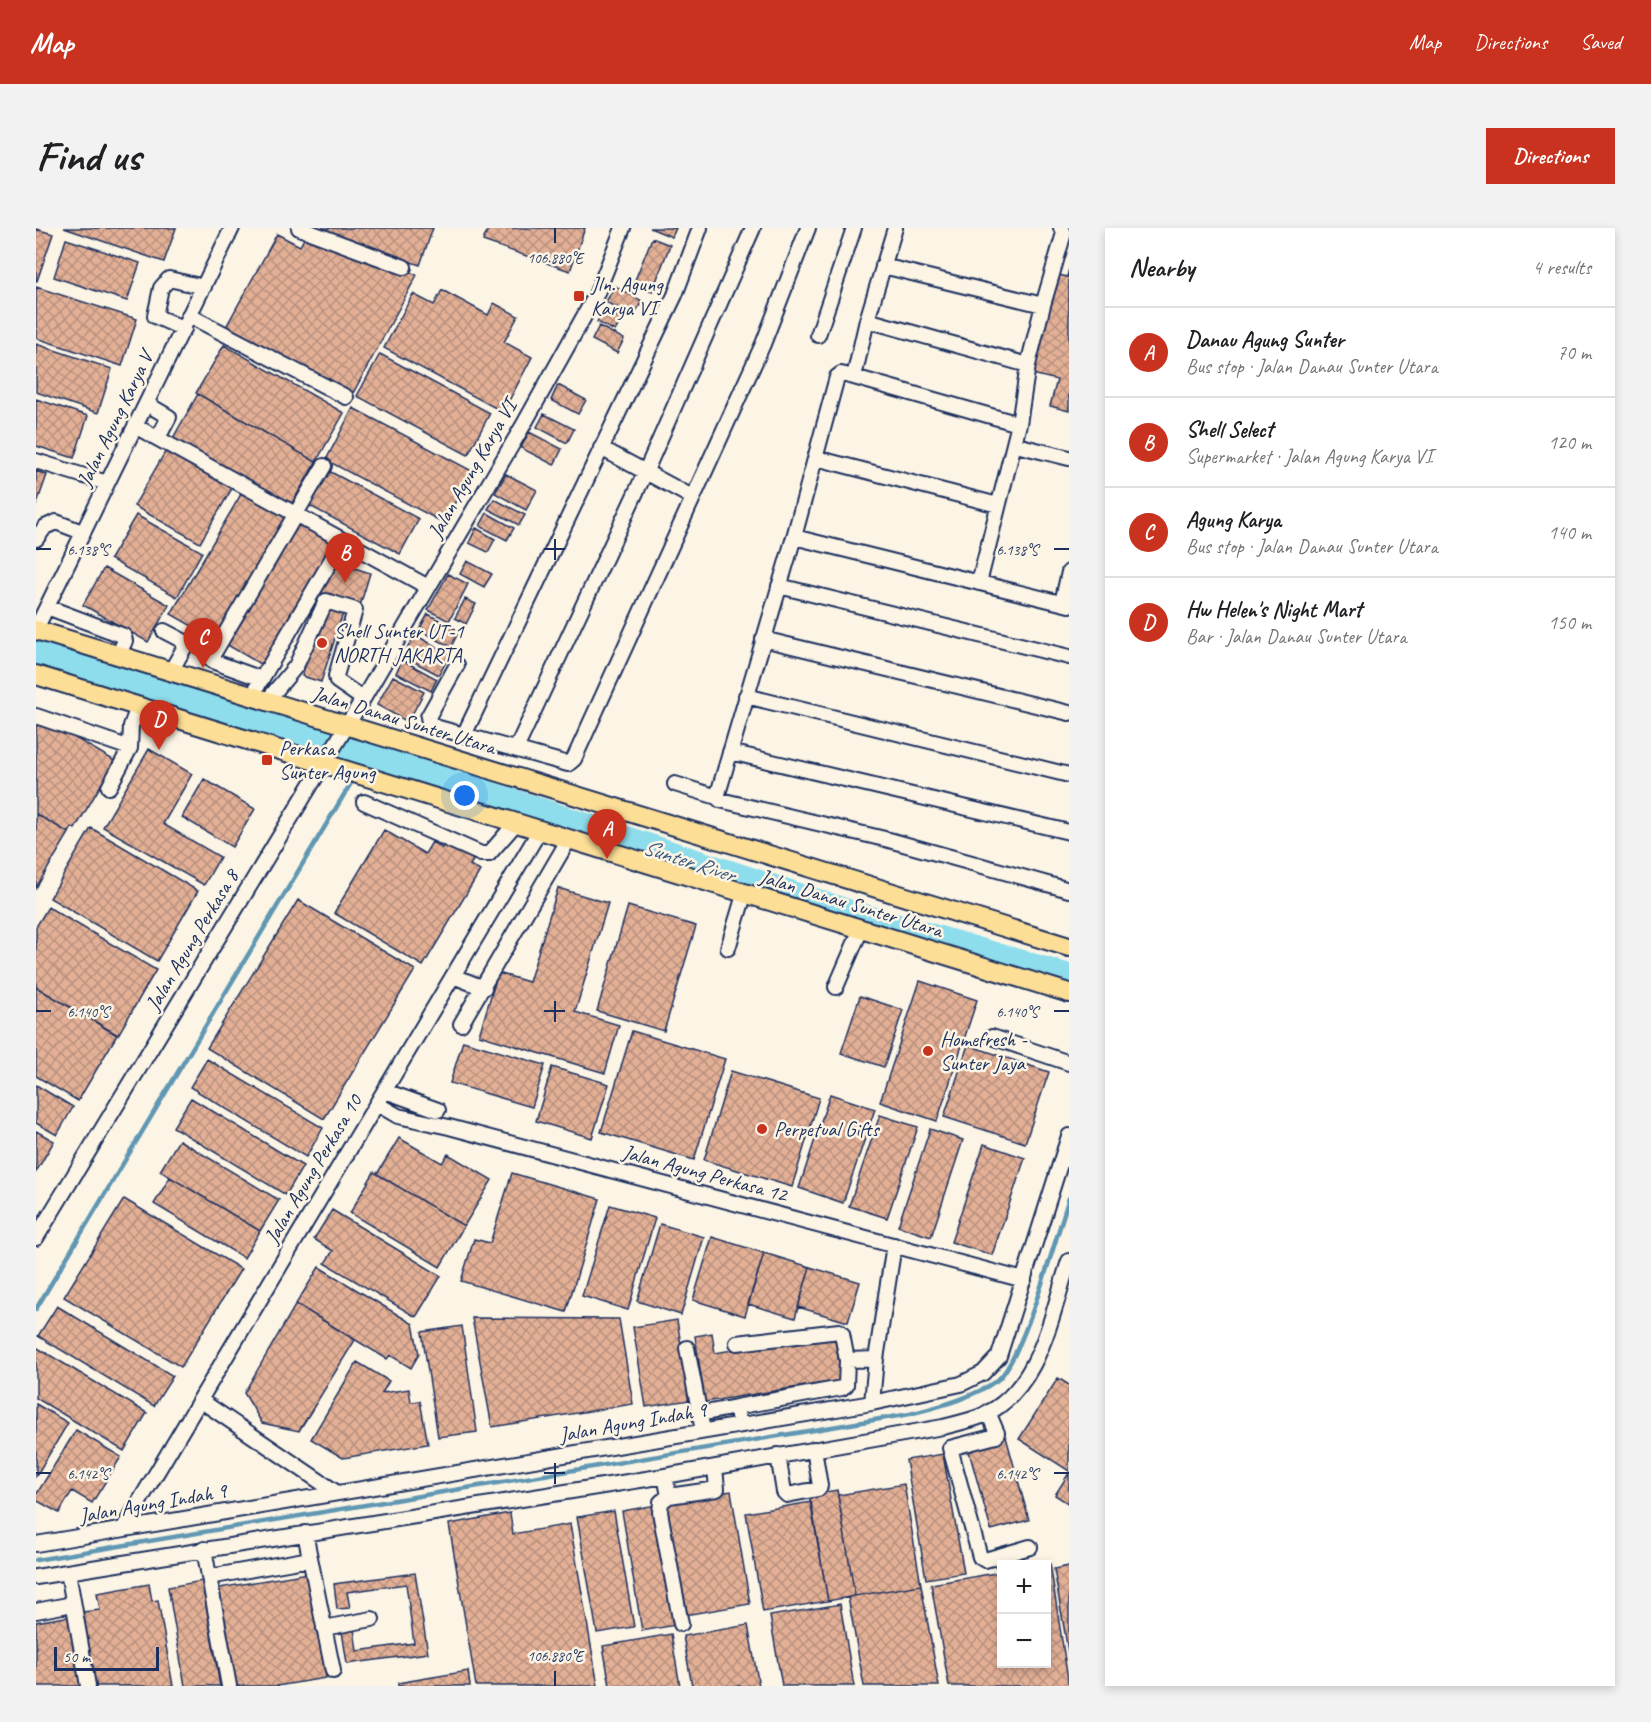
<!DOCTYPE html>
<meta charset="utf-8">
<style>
:root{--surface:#fff;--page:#f2f2f2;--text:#202124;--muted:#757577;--line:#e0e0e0;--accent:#c8321e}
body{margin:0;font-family:Caveat,sans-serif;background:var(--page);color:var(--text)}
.controls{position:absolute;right:18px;bottom:18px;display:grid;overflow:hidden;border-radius:0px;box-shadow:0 3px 9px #0003}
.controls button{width:54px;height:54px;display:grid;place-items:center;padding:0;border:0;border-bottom:2px solid var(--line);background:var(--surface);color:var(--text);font:30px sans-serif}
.scale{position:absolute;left:18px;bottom:15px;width:105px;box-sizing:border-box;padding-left:6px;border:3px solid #1b2f5e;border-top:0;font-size:16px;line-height:21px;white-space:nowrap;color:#1b2f5e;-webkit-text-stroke:4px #fcf5e5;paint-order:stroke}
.you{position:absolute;left:429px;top:568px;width:21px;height:21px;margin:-15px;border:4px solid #fff;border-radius:50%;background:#1a73e8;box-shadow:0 0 0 9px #1a73e833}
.badge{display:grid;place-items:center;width:39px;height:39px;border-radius:50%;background:var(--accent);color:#fff;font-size:20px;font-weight:700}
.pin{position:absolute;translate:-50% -50px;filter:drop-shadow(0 2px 3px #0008)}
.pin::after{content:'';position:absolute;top:32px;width:21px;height:18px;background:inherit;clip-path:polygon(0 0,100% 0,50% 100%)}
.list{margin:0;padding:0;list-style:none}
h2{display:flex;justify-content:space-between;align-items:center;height:78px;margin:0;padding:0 24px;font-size:26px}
h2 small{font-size:20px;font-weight:400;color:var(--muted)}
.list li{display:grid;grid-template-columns:39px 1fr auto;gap:18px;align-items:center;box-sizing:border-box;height:90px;padding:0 24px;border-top:2px solid var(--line)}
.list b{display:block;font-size:22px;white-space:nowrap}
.list p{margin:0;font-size:20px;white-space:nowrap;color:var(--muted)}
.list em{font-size:20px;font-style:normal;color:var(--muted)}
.map{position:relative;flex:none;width:1033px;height:1458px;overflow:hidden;border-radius:0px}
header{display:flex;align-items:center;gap:36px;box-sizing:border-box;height:84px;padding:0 30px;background:var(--accent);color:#fff}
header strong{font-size:28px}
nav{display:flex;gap:33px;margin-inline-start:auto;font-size:21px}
.intro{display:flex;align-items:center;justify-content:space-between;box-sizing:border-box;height:144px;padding:0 36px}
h1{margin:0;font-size:42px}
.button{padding:15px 27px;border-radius:0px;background:var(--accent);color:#fff;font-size:21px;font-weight:700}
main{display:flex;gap:36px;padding:0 36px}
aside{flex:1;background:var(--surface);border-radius:0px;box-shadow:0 3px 9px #0003}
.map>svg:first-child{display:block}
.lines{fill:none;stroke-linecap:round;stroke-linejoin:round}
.stream{stroke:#6097b3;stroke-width:4.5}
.river{stroke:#8eddec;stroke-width:26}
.building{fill:url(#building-cross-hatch);stroke:#1b2f5e;stroke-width:1.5}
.minor-casing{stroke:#1b2f5e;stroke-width:18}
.major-casing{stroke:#1b2f5e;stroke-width:22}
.minor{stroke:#fcf5e5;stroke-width:14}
.major{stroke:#fcde96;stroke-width:18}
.ticks{fill:none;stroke:#1b2f5e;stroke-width:2}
.poi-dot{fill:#c8321e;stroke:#fcf5e5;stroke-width:2}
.labels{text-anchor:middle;stroke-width:5;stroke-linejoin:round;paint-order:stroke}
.poi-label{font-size:21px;fill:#1b2f5e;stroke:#fcf5e5;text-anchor:start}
.street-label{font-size:21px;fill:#1b2f5e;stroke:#fcf5e5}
.water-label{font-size:22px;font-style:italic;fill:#385a82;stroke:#fcf5e5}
.ticks-label{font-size:15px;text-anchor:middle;fill:#1b2f5e;stroke:#fcf5e5;stroke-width:5;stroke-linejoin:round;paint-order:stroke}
</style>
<header>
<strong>Map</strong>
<nav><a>Map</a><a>Directions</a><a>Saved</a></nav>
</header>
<div class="intro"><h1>Find us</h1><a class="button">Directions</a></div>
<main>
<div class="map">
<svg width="1033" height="1458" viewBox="0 0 1033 1458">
<defs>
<pattern id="building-cross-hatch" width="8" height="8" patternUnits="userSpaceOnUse" patternTransform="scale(1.5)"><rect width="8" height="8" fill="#e3b096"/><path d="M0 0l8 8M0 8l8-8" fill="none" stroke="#b7907e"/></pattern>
</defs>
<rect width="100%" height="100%" fill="#fcf5e5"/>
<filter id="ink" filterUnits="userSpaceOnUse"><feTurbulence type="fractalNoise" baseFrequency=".0167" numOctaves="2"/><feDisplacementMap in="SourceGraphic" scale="12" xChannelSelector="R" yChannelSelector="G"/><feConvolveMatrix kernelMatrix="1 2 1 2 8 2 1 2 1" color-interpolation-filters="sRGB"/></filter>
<g filter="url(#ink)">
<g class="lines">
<path class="stream" d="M322 543 331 528
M0 1081 318 550
M0 1332 874 1186C904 1178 934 1171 960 1153 986 1136 1021 1005 1033 970"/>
<path class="river" d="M0 424 447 564 815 685 1033 749"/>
</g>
<path class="building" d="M28 0H140L128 34Z
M275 0H397L384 37Z
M452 0H549L534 43 447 13Z
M614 0H640L636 9Z
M0 1 17 6 1 53H0Z
M271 5 381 47 316 167 190 99 241 6 264 18Z
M616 10 634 17 616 64 597 57Z
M30 11 104 35 91 73 18 49Z
M1033 41V183L1014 178 1021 152 996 146 1019 46 1031 49Z
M579 58 606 73 597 89 570 74Z
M0 59 101 91 86 138 0 110Z
M406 62 452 87 458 75 482 88 468 114 496 129 467 184 348 120 377 66 398 77Z
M568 81 586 91 579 103 561 94Z
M563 98 588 111 581 125 556 112Z
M0 116 76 141 62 185 0 164Z
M188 117 308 185 280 234 160 165Z
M344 126 454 185 432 227 321 168Z
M522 157 550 172 542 186 515 172Z
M162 166 280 234 255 277 137 210Z
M0 171 52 188 38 230 0 218Z
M317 180 436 243 408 295 290 232Z
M508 186 538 201 531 215 501 199Z
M493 204 526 221 518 237 485 220Z
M132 219 198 257 164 315 98 278Z
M291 242 383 291 364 326 272 277Z
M0 243 11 247 0 278Z
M470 246 501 262 490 282 459 265Z
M208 261 254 288 182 413 135 386Z
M458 271 489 287 483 297 452 281Z
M451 285 478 300 471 312 444 298Z
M100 287 166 324 141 369 74 331Z
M261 289 304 313 231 440 188 415Z
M440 300 459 311 452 324 433 315Z
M294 332 334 345 324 378 284 366Z
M431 333 456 346 448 359 424 346Z
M68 340 133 377 112 414 47 377Z
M412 346 432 356 413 393 392 382Z
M429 371 440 376 430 396 419 390Z
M288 376 308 382 285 454 266 448Z
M392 386 423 403 415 419 383 402Z
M379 407 414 426 403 447 367 428Z
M366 432 401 451 395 463 360 445Z
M357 448 388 464 372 494 341 477Z
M4 496 17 497 79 533 39 601 36 599 33 605 0 586V499Z
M113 521 156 546 127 596 184 629 168 657 67 599Z
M168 551 219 581 196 619 146 589Z
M0 586 33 605 0 660Z
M55 600 162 663 121 733 14 670Z
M348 602 389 626 396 614 406 620 412 611 440 628 434 637 444 643 387 738 298 685Z
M522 660 572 675 539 784 583 797 569 845 443 807 462 745 493 754Z
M262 672 379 742 288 891 171 820Z
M592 678 660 698 628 803 561 783Z
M12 679 120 742 82 807 0 759V699Z
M884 753 941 772 901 893 844 874Z
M0 759 81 807 42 873 0 848Z
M824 768 867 782 848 839 805 825Z
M596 803 689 831 658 932 565 904Z
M427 813 509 837 496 879 414 855Z
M932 817 1013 844 989 915 908 889Z
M171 831 287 900 270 929 154 859Z
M516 839 573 856 556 910 500 893Z
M695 843 783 870 756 959 668 932Z
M0 857 37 879 21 907 0 895Z
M794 866 839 881 807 975 763 960Z
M155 870 267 938 250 967 137 899Z
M844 887 882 899 851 990 813 978Z
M894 901 927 912 895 1009 862 998Z
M0 903 18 913 0 944Z
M363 910 406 935 412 926 456 952 428 998 341 946Z
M143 912 243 972 224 1003 124 943Z
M948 916 989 930 956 1027 915 1014Z
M338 944 428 998 404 1039 314 985Z
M476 945 564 971 530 1084 425 1053 438 1011 454 1015Z
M134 949 224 1003 208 1030 118 976Z
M88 971 205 1041 145 1139 28 1069Z
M574 977 619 990 592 1082 546 1068Z
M296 982 405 1048 380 1089 289 1035 297 1023 278 1011Z
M624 996 668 1009 645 1087 601 1073Z
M676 1009 728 1025 709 1088 657 1072Z
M728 1025 774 1039 759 1090 712 1076Z
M283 1039 377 1096 383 1126 375 1140 354 1127 351 1131 260 1076Z
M774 1039 824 1054 812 1094 762 1079Z
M260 1076 319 1112 263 1203 226 1195 208 1165Z
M21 1078 137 1148 118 1178 2 1108Z
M436 1090 583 1091 597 1176 456 1199Z
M641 1092 654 1172 610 1179 597 1099Z
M426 1098 441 1204 402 1209 386 1104Z
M676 1105 679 1125 798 1105 806 1152 669 1174 659 1108Z
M0 1119 111 1185 88 1223 0 1170Z
M321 1134 353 1153 346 1165 373 1161 375 1174 384 1173 392 1216 307 1230 275 1211Z
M1022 1150 1033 1157V1243L983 1211Z
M0 1176 32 1195 0 1248Z
M40 1202 85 1229 56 1275 36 1263 23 1285 0 1272V1267Z
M970 1209 993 1292 955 1302 932 1220Z
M907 1226 928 1345 890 1351 870 1232Z
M1033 1245V1276L1019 1267Z
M868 1256 885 1357 819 1368 802 1267Z
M801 1262 819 1368 792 1373 773 1267Z
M695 1263 714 1376 649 1387 629 1274Z
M775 1274 792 1373 727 1384 710 1285Z
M620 1277 640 1397 606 1403 586 1283Z
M578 1283 598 1399 561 1405 541 1289Z
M474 1285 477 1306 534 1296 562 1458H440L413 1296Z
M1008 1336H1014L1033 1458H913L895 1356 966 1344V1436H1011V1336Z
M1033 1338V1429L1018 1341Z
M272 1345 290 1450 241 1458H200L183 1360Z
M379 1345 392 1425 311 1436 306 1403 318 1401 321 1423 378 1415 370 1356 311 1364 314 1380 301 1381 298 1356Z
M166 1353 184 1458H149L132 1359Z
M113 1356 116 1373 122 1372 137 1458H60L47 1384 64 1382 61 1365Z
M885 1357 903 1458H828L812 1369Z
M804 1376 818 1458H746L734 1388Z
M35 1388 47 1458H0V1394Z
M712 1397 723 1458H656L647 1408Z
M635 1406 644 1458H574L567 1418Z
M432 1443 434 1458H362V1455Z"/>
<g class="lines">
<defs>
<path id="minor" d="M263 0 368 39
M847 38 1007 77 992 137 983 196
M1007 77 1028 5 1025 0
M154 88 310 169
M831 92 992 137
M148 101 119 88 125 60 133 51 168 59
M782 107 818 0
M818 149 831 92 859 0
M111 176 133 189 122 210
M99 198 392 359
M980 217 1033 230
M565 220 656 269
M780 230 962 277
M0 233 71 255
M758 309 1033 377
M0 311 9 299 20 294 46 304
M743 358 1033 429
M1026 375 1033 344
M11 379 88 408 89 413 82 427
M0 401 196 0
M128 403 151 415 135 443
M727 411 1033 485
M421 437 392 489 393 494 399 499 532 536 538 531 727 116 772 0
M226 451 176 433 175 430 288 238
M221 459 307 312
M710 468 1033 547
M231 473 260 438 290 373 319 382 300 448 301 453 327 471
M0 488 94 520
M428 507 639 67 664 0
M480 521 609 245 717 0
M694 524 1033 604
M639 556 681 569 684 572 853 612 1033 662
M73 559 94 520 95 498 102 479
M681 569 758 309 801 149 805 146 818 149 983 196 943 355
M328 574 445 626H453L480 595
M692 720 708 667
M417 748 448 760
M800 759 825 701
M425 796 533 611
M956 809 1033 835
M349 863 402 882
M341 876 362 888 413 899 988 1052
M0 1010 327 471 488 196 561 65 587 0
M701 1115 803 1103 806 1106 811 1132
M651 1120 667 1203
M164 1172 301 1265
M836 1175 840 1131 858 1017
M952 1184 961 1205 960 1208 914 1220 944 1329 949 1332 994 1319
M664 1186 700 1179
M704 1197 700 1179 806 1160 810 1157 811 1132 840 1131
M742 1227 748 1264 751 1267 782 1261 784 1258 778 1221
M629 1248 633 1268 625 1274 624 1284 645 1396
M633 1268 681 1261 679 1239
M87 1301 504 602
M269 1305 297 1443
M0 1316 836 1175 925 1156 947 1145 963 1128 1033 908
M168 1321 193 1458
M32 1344 52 1458
M0 1349 629 1248 907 1199C919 1196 932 1193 943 1189 1003 1166 1015 1087 1033 1033
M173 1349 274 1331
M0 1383 37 1376
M288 1400 336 1391"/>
<path id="major" d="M0 402 1033 719
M0 447 1033 765"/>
</defs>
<use href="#minor" class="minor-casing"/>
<use href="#major" class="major-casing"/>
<use href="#minor" class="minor"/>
<use href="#major" class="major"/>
</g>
</g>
<path class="ticks" d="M519 0V15M519 311V332M0 321H15M508 321H529M1018 321H1033M519 773V794M0 783H15M508 783H529M1018 783H1033M519 1235V1256M0 1245H15M508 1245H529M1018 1245H1033M519 1443V1458"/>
<g class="poi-dot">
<rect x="537" y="62" width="12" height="12" rx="3"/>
<circle cx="286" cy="415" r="6"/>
<rect x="225" y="526" width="12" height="12" rx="3"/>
<circle cx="892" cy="823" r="6"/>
<circle cx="726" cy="901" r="6"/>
</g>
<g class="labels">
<g class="poi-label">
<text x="555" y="63">Jln. Agung<tspan x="555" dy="24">Karya VI</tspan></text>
<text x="298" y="410">Shell Sunter UT-1<tspan x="298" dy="24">NORTH JAKARTA</tspan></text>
<text x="243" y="527">Perkasa<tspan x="243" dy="24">Sunter Agung</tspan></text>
<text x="904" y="818">Homefresh -<tspan x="904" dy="24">Sunter Jaya</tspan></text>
<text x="738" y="908">Perpetual Gifts</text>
</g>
<g class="street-label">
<text transform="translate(79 191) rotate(-64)" y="7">Jalan Agung Karya V</text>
<text transform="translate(436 241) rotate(-60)" y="7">Jalan Agung Karya VI</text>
<text transform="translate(368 492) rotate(17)" y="7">Jalan Danau Sunter Utara</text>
<text transform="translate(815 675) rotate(17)" y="7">Jalan Danau Sunter Utara</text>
<text transform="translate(156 712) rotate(-59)" y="7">Jalan Agung Perkasa 8</text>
<text transform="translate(277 941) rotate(-59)" y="7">Jalan Agung Perkasa 10</text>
<text transform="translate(669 945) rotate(15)" y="7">Jalan Agung Perkasa 12</text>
<text transform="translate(597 1194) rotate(-10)" y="7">Jalan Agung Indah 9</text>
<text transform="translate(117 1275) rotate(-10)" y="7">Jalan Agung Indah 9</text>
</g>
<g class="water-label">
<text transform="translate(653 632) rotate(18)" y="8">Sunter River</text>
</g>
</g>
<g class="ticks-label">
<text x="519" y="35">106.880°E</text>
<text x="52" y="327">6.138°S</text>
<text x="981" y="327">6.138°S</text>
<text x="52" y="789">6.140°S</text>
<text x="981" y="789">6.140°S</text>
<text x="52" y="1251">6.142°S</text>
<text x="981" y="1251">6.142°S</text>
<text x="519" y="1433">106.880°E</text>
</g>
</svg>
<div class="controls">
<button>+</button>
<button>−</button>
</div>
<div class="scale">50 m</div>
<div class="you"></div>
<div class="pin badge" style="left:571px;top:631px">A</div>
<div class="pin badge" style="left:309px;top:355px">B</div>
<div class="pin badge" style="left:167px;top:440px">C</div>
<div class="pin badge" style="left:123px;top:522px">D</div>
</div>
<aside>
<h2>Nearby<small>4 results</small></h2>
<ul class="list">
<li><span class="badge">A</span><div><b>Danau Agung Sunter</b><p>Bus stop · Jalan Danau Sunter Utara</p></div><em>70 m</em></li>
<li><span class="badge">B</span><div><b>Shell Select</b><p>Supermarket · Jalan Agung Karya VI</p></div><em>120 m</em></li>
<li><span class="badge">C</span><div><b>Agung Karya</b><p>Bus stop · Jalan Danau Sunter Utara</p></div><em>140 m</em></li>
<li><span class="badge">D</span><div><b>Hw Helen's Night Mart</b><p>Bar · Jalan Danau Sunter Utara</p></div><em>150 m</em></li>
</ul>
</aside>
</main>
